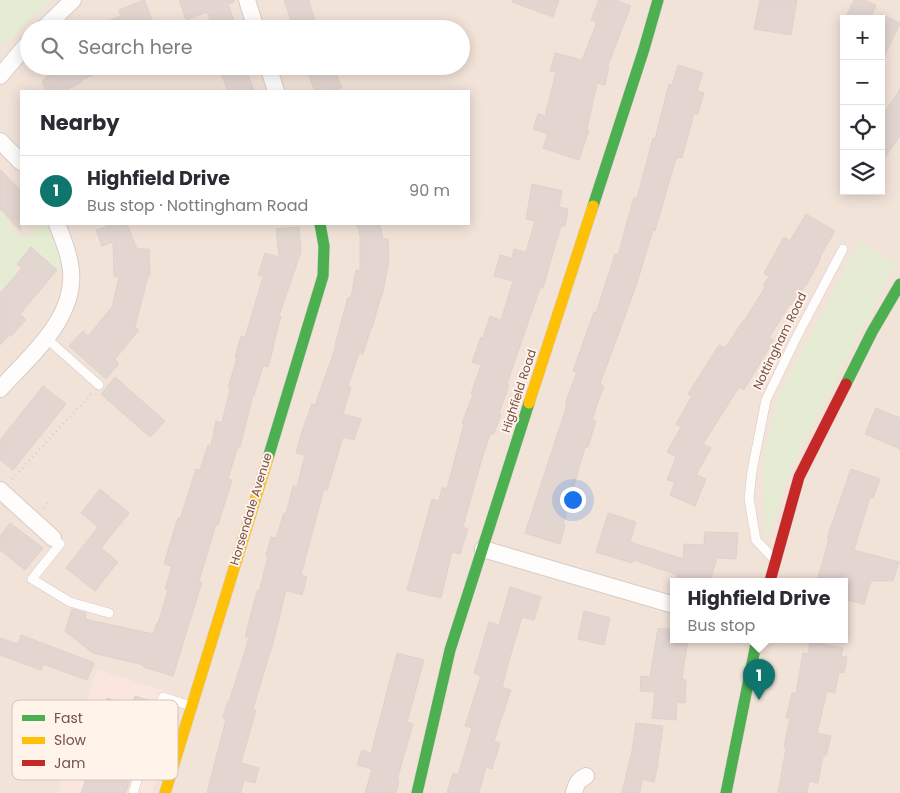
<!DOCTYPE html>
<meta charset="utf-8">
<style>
:root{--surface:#fff;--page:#f2f2f3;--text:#2b2b33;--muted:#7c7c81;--line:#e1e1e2;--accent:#0f766e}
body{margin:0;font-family:Poppins,sans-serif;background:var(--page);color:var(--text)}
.controls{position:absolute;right:15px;top:15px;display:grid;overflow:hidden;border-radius:0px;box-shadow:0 2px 12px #0003}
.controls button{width:45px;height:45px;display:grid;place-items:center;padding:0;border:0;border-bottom:1px solid var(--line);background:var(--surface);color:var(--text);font:25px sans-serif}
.you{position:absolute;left:572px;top:499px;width:18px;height:18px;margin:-12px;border:4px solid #fff;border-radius:50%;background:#1a73e8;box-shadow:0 0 0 8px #1a73e833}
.badge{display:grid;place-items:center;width:32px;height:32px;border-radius:50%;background:var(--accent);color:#fff;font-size:16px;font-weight:700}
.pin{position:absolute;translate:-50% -41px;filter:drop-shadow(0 1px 2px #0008)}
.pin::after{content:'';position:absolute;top:26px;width:18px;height:15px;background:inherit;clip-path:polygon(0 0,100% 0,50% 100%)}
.popup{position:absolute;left:670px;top:578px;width:178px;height:65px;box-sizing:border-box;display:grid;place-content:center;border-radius:0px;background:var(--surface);filter:drop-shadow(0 1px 4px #0005);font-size:16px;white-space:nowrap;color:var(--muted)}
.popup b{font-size:19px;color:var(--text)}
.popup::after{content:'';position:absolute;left:50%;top:100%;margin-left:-10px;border:10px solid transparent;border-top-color:var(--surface)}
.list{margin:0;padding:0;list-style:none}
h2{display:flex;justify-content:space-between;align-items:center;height:65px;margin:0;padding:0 20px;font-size:21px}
h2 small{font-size:16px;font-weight:400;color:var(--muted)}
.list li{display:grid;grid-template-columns:32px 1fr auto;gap:15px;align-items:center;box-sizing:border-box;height:70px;padding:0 20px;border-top:1px solid var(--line)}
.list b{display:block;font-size:19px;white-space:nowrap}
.list p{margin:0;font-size:16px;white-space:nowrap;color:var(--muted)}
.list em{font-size:16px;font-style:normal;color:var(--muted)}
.icon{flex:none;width:28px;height:28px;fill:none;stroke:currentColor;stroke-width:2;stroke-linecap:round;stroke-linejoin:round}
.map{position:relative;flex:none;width:900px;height:793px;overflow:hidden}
.search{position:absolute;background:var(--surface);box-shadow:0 2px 12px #0003;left:20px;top:20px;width:450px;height:55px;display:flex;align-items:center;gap:12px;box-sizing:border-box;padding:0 18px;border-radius:28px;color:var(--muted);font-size:19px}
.panel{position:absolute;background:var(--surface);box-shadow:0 2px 12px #0003;left:20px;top:90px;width:450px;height:135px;border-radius:0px}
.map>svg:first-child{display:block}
.residential{fill:#f2e3d9;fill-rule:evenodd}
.commercial{fill:#fae5df}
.green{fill:#e6ecd3}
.building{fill:#e3d6d1;stroke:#e0d1cb}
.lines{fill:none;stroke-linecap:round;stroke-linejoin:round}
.lane-casing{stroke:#d6cbc6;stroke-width:10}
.street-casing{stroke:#d6cbc6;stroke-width:18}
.fast-casing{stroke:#d7ccc7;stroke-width:12}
.slow-casing{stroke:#d7ccc7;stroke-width:12}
.jam-casing{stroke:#d7ccc7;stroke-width:12}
.path{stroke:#dacfcc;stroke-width:3;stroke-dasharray:1 4;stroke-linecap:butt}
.lane{stroke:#fefdfc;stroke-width:9}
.street{stroke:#fefdfc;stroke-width:16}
.fast{stroke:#4caf50;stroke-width:11}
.slow{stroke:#ffc107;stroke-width:11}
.jam{stroke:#c62828;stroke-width:11}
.labels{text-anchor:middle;stroke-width:4;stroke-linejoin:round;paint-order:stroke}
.street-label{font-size:12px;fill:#755149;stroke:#fff3ea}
.key{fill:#fff3ea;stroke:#d6c2ba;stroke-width:1}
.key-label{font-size:14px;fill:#755149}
</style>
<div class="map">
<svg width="900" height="793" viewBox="0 0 900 793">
<rect width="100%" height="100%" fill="#f7efe9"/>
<path class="residential" d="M0 0H900V793H0ZM844 19H881V191H844ZM29 29H461V66H29ZM21 91H469V224H21ZM674 581H844V639H674Z"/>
<path class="commercial" d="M97 669 182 697 152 793H58Z"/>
<path class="green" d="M0 0H51L5 44 0 40Z
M0 209 6 215 12 228 26 239 39 224H51L66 264 57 270 31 247 17 264 16 275 0 297Z
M859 242 896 264 789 472 769 538 765 530 763 461 777 399Z"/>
<path class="building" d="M144 0 154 24 142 29H91V27L121 16 119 10Z
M179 0H234V2L228 4 237 29H214L207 12 186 20Z
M284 0H309L317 29H294Z
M513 0H559L553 17 512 2Z
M599 0H616L631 6 607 67H609L605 85 597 83 587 129 589 130 579 160 543 148 548 134 533 129 538 114 545 116 556 72 550 71 555 53 582 60 597 22 591 20Z
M760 0H797L791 35 754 29Z
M854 0H864L876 5 870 19H845Z
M881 14 900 23 881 64Z
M678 65 703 73 697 91 704 93 698 114 694 113 682 158 677 157 674 165 655 231 653 230 637 283 600 384 604 386 592 419 596 421 588 447H585L563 524 565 525 560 544 525 533 567 405 565 404 577 372 573 371 594 312 596 313 615 254 618 255 634 197 637 198 653 138 655 139 669 84 672 85Z
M56 66H112V67L81 80 82 82 64 91H46L42 82Z
M233 66H245L254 91H228L220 71Z
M305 66H333L342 88 333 91H315Z
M900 89V136L881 163V118Z
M0 169 21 191V231L0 209Z
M532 184 562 191 559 207 568 209 565 226H561L543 288H540L507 384 509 385 499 414 501 415 493 435 490 434 481 462 463 527 468 529 460 554 452 552 441 598 407 590 432 499 439 501 442 487 447 489 464 424 462 423 473 395 471 394 481 365 472 362 481 337 483 338 490 316 501 320 513 281 494 276 500 255 512 258 514 249 526 252 535 221 526 219Z
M806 214 835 231 820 257 821 258 808 282 791 305 790 304 769 338 774 340 744 390 739 387 703 444 711 448 696 475 706 479 695 506 670 495 675 482 667 480 676 457 667 452 681 427 676 424 692 396 688 394 719 345 725 348 743 321H744L766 286 763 285 769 277 764 273 784 237 790 241Z
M113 224H127L137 249H149L150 276H148L135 327 139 330 115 359 119 364 106 379 69 346 83 331 88 336 112 307 119 277H114L113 242 102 246 96 230Z
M357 224H380L383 239H388L389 261 382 296H381L372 328H371L363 354 359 353 348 386 351 387 343 414 361 419 354 440 343 437 327 490 324 489 301 575 307 577 302 595 286 590 273 643 253 709 256 710 241 763 259 768 255 783 244 780 241 793H207L226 719 223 718 228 701 229 702 249 638 245 637 257 591H259L268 557 266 556 271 537 276 538 284 513 286 514 293 486 297 487 305 455 296 453 302 431 312 404 315 405 336 346 335 345 348 297 351 298 356 270 360 271V236Z
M299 227 301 252 279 316 281 317 273 346H274L268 367 263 366 254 396 253 395 240 447 238 446 228 479 232 480 218 525 216 524 199 581 202 582 173 676 143 667 144 665 93 653 65 631 72 609 86 613 85 619 153 634 157 623 158 624 168 590 165 589 172 566 164 564 168 550 178 518 180 519 196 469 200 470 208 445 211 446 216 421 222 423 230 389 228 388 237 358 235 357 241 336 245 337 263 277 258 275 265 253 279 257 276 229Z
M31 247 57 270 20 314 26 320 11 336 10 335 0 345V293L22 268 17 264Z
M115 377 165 421 150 437 101 394Z
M43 386 66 404 13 470 0 460V440Z
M876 408 900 418V449L865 434Z
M851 469 880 479 873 498 870 497 854 550 899 562 893 581H871L864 604 844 599V581H817L829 539 827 538Z
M100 489 129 513 101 548 118 562 95 591 66 568 98 527 81 513Z
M608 513 636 522 630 542 683 559 684 544 704 545 705 532 738 533 736 559 717 558 710 581H687L677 578 678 575 633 560 632 563 596 552Z
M10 523 43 548 25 570 0 550V536Z
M510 587 541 597 534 620 522 617 510 657 502 687 511 690 494 741 500 743 492 769 486 767 479 793H447L453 773 458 775 472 728 465 726 481 676 474 673 489 622 499 625Z
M584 611 610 618 604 645 578 639Z
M658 628 674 630V639H688L682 679 686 680 685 703 677 702 676 720 652 718 655 692 640 691 641 676 650 677Z
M21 635 94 663 87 680 43 664 41 670 0 655V638L18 644Z
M810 642 843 648 841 656 847 657 844 673 839 672 835 693 827 691 817 733 831 736 826 756H823L818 783 809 781 807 793H778L786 748 784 747 790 718H786L792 693 796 694 803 653 808 654Z
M397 653 424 660 407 722 413 724 397 780H399L396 793H365L372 769 357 765 362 750 371 753Z
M135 696 151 701 148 711 151 712 126 793H81L90 768H88L98 737 96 736 107 698 132 706Z
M636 723 663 726 657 769 654 782 642 779 640 793H622L630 758H631Z"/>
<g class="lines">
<defs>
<path id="lane" d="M46 338 99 385
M53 538 60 544 32 579 70 602 109 613
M773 558 756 540 749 498 752 471 766 400 796 338 843 249
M133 793 163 697 191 706"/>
<path id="street" d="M247 0 256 29
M43 29 73 0
M268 66 276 91
M0 76 29 42
M0 141 21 162
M0 389C31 355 80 315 70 264 68 250 62 237 57 224
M0 490 53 538
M483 549 674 605
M574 793C576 784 578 780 586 776"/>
<path id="fast" d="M593 206 644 49 658 0
M846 384 872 332 900 284
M268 458 323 276 324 246 320 224
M417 793 450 650 529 403
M726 793 757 639"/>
<path id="slow" d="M529 403 593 206
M165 793 268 458"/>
<path id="jam" d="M770 581 799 477 846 384"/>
</defs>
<use href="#lane" class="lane-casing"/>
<use href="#street" class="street-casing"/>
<use href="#fast" class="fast-casing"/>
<use href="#slow" class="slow-casing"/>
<use href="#jam" class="jam-casing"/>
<path class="path" d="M12 479 91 394
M44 508 49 501"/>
<use href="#lane" class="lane"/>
<use href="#street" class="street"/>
<use href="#fast" class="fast"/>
<use href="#slow" class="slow"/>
<use href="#jam" class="jam"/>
</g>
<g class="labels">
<g class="street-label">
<text transform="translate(780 341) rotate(-64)" y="4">Nottingham Road</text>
<text transform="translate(519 391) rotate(-72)" y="4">Highfield Road</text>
<text transform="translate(251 509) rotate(-73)" y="4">Horsendale Avenue</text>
</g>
</g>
<rect x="12" y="700" width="166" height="80" rx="8" class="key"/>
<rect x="22" y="715" width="23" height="6" fill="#4caf50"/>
<rect x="22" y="737" width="23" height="7" fill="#ffc107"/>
<rect x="22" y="760" width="23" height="6" fill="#c62828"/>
<g class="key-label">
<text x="54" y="723">Fast</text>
<text x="54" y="745">Slow</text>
<text x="54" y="768">Jam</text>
</g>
</svg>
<div class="controls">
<button>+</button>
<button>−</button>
<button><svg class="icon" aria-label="locate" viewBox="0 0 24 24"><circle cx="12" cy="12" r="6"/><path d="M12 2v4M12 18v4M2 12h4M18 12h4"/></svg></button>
<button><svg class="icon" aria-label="layers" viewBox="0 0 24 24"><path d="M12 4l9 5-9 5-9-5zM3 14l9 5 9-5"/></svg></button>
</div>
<div class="you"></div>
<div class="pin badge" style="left:759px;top:700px">1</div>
<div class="popup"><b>Highfield Drive</b>Bus stop</div>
<div class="search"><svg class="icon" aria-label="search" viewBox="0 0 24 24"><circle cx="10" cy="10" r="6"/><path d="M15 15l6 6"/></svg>Search here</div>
<section class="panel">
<h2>Nearby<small></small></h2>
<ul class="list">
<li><span class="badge">1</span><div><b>Highfield Drive</b><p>Bus stop · Nottingham Road</p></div><em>90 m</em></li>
</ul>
</section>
</div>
